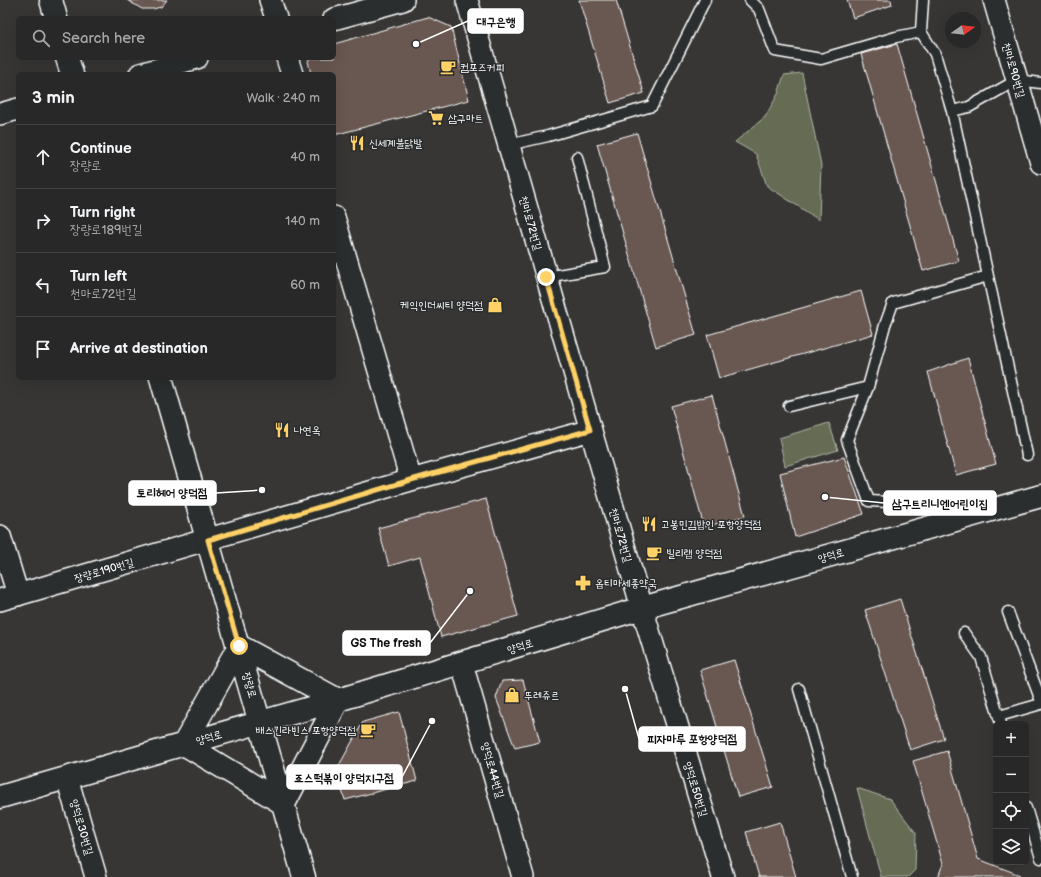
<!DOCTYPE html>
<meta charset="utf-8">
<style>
:root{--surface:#292828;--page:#353434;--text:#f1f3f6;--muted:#a5a6a8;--line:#454445}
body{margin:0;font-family:"Balsamiq Sans","Poor Story",sans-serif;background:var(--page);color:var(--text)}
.controls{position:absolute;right:12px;bottom:12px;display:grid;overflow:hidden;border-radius:6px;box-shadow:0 4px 16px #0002}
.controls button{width:36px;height:36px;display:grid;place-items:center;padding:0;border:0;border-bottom:1px solid var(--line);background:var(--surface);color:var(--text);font:20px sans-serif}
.compass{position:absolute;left:945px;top:12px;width:36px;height:36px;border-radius:50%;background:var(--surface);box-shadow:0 4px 16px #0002;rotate:75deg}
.stop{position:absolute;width:12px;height:12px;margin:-9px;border:3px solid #ffd166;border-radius:50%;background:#fff}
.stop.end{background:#ffd166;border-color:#fff;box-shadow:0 1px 4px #0008}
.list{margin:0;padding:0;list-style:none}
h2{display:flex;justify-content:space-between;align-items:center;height:52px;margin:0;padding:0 16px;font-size:17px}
h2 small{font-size:13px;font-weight:400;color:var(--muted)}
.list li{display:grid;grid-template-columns:26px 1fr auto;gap:12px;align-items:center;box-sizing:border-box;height:64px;padding:0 16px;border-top:1px solid var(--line)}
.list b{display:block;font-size:15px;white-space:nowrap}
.list p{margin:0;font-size:13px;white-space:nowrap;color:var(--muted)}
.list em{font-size:13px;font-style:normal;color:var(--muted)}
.icon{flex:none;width:22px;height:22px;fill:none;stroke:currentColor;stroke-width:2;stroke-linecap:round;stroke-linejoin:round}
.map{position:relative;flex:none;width:1041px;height:877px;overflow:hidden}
.search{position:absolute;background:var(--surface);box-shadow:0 4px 16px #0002;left:16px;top:16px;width:320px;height:44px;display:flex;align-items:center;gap:10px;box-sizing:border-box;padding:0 14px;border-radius:6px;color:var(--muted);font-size:15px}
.panel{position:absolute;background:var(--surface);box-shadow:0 4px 16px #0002;left:16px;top:72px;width:320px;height:308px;border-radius:6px}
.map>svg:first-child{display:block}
.green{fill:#656c52;stroke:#b2b6a8}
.building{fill:#695851;stroke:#fff}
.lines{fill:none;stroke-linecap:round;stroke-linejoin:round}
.lane-casing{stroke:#fff;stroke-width:13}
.street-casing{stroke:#fff;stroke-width:24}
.secondary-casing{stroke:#fff;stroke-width:25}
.lane{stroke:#2a2d2e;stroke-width:10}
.street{stroke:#2a2d2e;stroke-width:21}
.secondary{stroke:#2a2d2e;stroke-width:22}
.route{stroke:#ffd166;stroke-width:5}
.labels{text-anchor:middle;stroke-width:3;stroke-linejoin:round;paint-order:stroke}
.poi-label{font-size:11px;fill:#fff;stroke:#2a2d2e;text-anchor:start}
.street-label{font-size:11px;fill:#fff;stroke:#2a2d2e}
.leader{fill:none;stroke:#fff;stroke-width:1.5}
.callout-dot{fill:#fff;stroke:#2a2d2e;stroke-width:1.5}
.callout{fill:#fff;stroke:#fff;stroke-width:1.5}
.callout-label{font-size:12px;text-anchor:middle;font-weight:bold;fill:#111}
</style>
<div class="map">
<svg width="1041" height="877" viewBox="0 0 1041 877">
<rect width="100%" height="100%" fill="#373635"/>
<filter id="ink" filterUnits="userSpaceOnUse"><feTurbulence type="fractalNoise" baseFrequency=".025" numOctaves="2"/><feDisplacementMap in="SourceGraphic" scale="8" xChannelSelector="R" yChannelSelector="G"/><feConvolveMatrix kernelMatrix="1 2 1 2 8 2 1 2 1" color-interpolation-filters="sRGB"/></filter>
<g filter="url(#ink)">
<path class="green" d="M802 73 821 165 819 220 767 186 756 154 735 142 765 117 778 94 784 75Z
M829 423 838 450 785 466 779 438Z
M857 788 890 799 916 833 915 870 908 877H881Z"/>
<path class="building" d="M127 0H167L161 7 153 9H142Z
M579 0H616L644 93 610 103Z
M847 0H891L892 5 853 18Z
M428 17 451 27 469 100 334 135V74H311L308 61 310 58H334V44Z
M897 44 959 261 923 271 861 54Z
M637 133 696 335 656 347 597 144Z
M861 291 873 334 719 378 707 335Z
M968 358 996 464 956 475 928 372Z
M712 395 745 516 704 527 671 406Z
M844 457 864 514 795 537 780 473Z
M486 499 518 616 441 637 420 557 389 566 378 528Z
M900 599 944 739 910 750 865 610Z
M734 660 773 787 738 797 700 670Z
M523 680 540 742 515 748 496 698 502 681Z
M399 712 417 781 345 800 336 771 363 722Z
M947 751 978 859 1020 875 1019 877H938L943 864 913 761Z
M780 822 796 877H759L746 832Z"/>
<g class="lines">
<defs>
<path id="lane" d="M750 0 759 9 775 51 821 59 896 37 921 32 935 54 952 111 969 107 1017 80 1041 83
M921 32 923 0
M952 111 1027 455
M508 145 548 136 652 106 705 0
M546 277 605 267 577 157
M868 387 847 440 869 501 889 502
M789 406 868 387 885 325 893 303 988 276
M1008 612 1041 701
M964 633 981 657 1001 724
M799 689 852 877
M999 716 1041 704
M1026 808 1041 858"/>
<path id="street" d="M270 0 276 18
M467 0 642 608 723 877
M994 0 1041 163
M334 19 403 0
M287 58 292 74
M140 74 197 58
M0 114 18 109
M334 217 411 480
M0 536 18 595
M0 600 411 480 591 430
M462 664 523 877
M67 778 96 877"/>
<path id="secondary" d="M51 0 56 18
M67 58 72 74
M161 378 304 877
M239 646 338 700 284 804 184 744Z
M0 797 338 700 642 608 1041 496"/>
</defs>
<use href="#lane" class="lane-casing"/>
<use href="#street" class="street-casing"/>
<use href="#secondary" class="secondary-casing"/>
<use href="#lane" class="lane"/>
<use href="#street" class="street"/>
<use href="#secondary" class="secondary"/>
</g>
</g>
<g class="lines" filter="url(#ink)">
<path class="route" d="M239 646 208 540 411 480 590 430 546 277"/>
</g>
<defs>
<symbol id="cafe-bare" viewBox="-9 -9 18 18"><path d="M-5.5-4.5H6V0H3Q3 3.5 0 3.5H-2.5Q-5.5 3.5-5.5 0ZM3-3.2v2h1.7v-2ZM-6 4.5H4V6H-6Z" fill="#ffd166" stroke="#2a2d2e" stroke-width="2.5" paint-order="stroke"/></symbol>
<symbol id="supermarket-bare" viewBox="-9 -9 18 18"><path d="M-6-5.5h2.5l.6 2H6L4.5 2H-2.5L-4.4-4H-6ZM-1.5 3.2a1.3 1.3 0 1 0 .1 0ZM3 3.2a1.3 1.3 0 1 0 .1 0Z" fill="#ffd166" stroke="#2a2d2e" stroke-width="2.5" paint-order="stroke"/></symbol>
<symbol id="restaurant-bare" viewBox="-9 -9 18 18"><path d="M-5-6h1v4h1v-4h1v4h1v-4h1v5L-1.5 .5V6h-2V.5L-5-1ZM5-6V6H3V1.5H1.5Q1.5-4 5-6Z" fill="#ffd166" stroke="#2a2d2e" stroke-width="2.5" paint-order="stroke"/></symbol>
<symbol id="shop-bare" viewBox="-9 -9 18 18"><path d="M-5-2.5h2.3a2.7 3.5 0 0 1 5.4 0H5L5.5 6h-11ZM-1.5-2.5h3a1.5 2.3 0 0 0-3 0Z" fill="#ffd166" stroke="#2a2d2e" stroke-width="2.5" paint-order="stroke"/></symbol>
<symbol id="pharmacy-bare" viewBox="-9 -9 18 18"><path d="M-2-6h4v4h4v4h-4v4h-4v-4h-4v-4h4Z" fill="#ffd166" stroke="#2a2d2e" stroke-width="2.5" paint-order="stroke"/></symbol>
</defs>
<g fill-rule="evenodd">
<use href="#cafe-bare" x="437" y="56" width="22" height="22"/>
<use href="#supermarket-bare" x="425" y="107" width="22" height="22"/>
<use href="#restaurant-bare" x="346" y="132" width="22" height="22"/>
<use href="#shop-bare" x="484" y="294" width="22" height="22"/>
<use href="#restaurant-bare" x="271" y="419" width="22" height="22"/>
<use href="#restaurant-bare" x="638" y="513" width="22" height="22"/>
<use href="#cafe-bare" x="643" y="542" width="22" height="22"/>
<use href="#pharmacy-bare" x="572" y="572" width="22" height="22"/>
<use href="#shop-bare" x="501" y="684" width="22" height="22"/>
<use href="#cafe-bare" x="357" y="719" width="22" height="22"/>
</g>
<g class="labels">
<g class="poi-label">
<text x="460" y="71">컴포즈커피</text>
<text x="448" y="122">삼구마트</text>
<text x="369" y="147">신세계불닭발</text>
<text x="483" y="309" text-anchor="end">케익인더씨티 양덕점</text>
<text x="294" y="434">나연옥</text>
<text x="661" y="528">고봉민김밥인 포항양덕점</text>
<text x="666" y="557">빌리랩 양덕점</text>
<text x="595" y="587">옵티마세종약국</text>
<text x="524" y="699">뚜레쥬르</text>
<text x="356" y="734" text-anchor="end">배스킨라빈스 포항양덕점</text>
</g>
<g class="street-label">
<text transform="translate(1014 70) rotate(74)" y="4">천마로90번길</text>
<text transform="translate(531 223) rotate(74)" y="4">천마로72번길</text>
<text transform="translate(621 535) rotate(74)" y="4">천마로72번길</text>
<text transform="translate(831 555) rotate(-16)" y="4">양덕로</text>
<text transform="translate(104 570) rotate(-16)" y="4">장량로190번길</text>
<text transform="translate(520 646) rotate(-17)" y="4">양덕로</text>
<text transform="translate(250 685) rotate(74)" y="4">장량로</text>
<text transform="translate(209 737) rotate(-16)" y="4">양덕로</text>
<text transform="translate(493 770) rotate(74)" y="4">양덕로44번길</text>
<text transform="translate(696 789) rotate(73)" y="4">양덕로50번길</text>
<text transform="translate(82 827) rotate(74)" y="4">양덕로30번길</text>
</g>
</g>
<path class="leader" d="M416 44L468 21M262 490L216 493M825 497L884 503M470 591L430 643M625 689L639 739M432 721L402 777"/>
<g class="callout-dot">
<circle cx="416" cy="44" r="4"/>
<circle cx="262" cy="490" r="4"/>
<circle cx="825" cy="497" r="4"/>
<circle cx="470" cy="591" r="4"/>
<circle cx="625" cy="689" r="4"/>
<circle cx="432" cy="721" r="4"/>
</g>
<g class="callout">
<rect x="468" y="9" width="55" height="24" rx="4"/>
<rect x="129" y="481" width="87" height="24" rx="4"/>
<rect x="884" y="491" width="112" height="24" rx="4"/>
<rect x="343" y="631" width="87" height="24" rx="4"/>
<rect x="639" y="727" width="106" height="24" rx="4"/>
<rect x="287" y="765" width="115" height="24" rx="4"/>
</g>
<g class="callout-label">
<text x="496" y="26">대구은행</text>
<text x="172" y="497">토리헤어 양덕점</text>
<text x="940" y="508">삼구트리니엔어린이집</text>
<text x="386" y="647">GS The fresh</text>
<text x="692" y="743">피자마루 포항양덕점</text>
<text x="344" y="782">죠스떡볶이 양덕지구점</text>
</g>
</svg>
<div class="controls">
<button>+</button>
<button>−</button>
<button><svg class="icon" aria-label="locate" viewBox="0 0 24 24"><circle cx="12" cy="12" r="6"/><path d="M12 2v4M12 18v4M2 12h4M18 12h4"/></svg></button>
<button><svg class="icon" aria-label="layers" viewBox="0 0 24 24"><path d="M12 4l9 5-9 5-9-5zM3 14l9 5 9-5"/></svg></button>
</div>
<svg class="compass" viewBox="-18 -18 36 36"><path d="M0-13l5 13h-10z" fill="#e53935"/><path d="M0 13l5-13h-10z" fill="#a5a6a8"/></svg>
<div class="stop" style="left:239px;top:646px"></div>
<div class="stop end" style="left:546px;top:277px"></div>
<div class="search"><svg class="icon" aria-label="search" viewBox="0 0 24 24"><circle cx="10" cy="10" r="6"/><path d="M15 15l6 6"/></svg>Search here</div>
<section class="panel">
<h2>3 min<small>Walk · 240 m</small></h2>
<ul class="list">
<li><svg class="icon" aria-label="ahead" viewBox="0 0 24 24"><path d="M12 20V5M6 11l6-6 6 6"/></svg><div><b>Continue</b><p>장량로</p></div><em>40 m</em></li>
<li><svg class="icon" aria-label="right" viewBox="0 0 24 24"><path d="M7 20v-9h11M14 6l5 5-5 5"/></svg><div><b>Turn right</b><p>장량로189번길</p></div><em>140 m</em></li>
<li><svg class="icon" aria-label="left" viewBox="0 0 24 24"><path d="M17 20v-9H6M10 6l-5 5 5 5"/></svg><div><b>Turn left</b><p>천마로72번길</p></div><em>60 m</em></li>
<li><svg class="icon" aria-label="arrive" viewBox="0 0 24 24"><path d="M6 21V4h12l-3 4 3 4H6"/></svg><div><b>Arrive at destination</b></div></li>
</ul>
</section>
</div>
